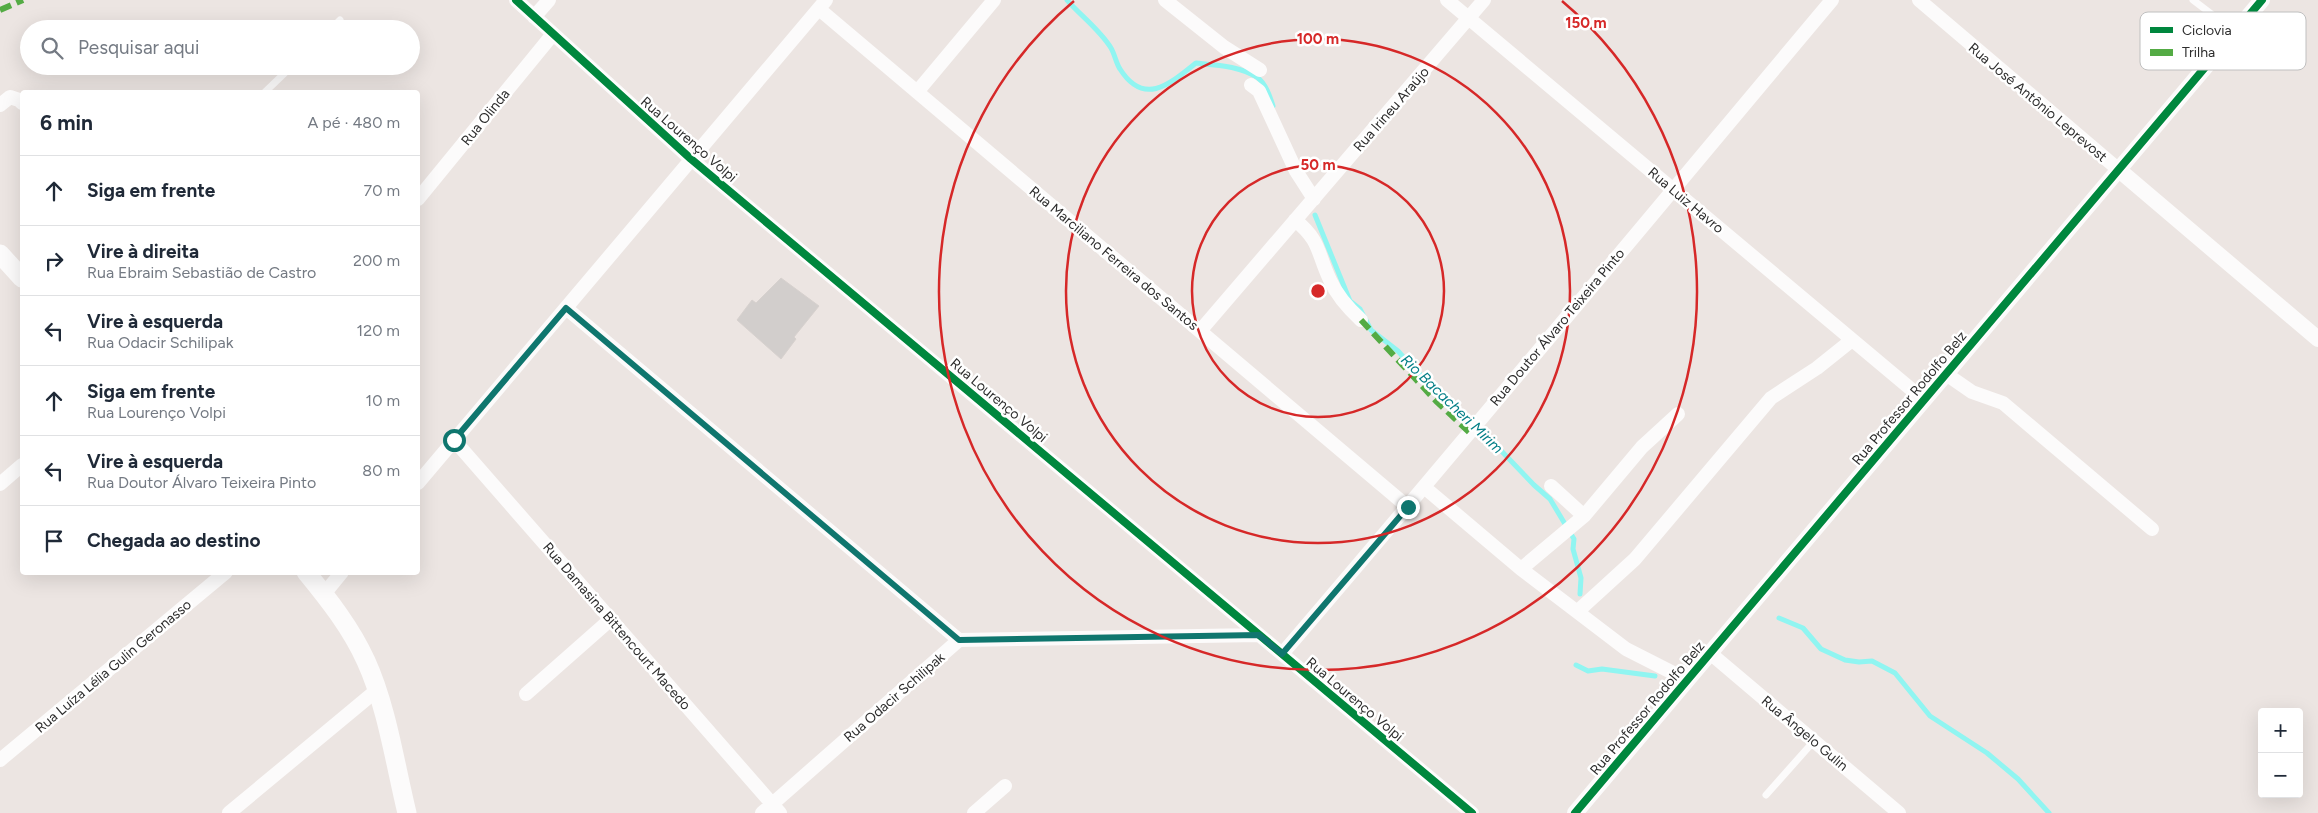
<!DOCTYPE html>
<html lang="pt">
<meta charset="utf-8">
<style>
:root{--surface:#fff;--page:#f2f2f3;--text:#1f2937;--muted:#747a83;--line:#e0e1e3}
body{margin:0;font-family:Figtree,sans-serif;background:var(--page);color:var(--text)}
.controls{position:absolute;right:15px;bottom:15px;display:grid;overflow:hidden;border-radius:5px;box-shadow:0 5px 20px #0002}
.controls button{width:45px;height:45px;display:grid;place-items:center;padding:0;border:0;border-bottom:1px solid var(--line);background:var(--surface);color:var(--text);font:25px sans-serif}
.stop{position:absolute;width:15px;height:15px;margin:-11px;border:4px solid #0f766e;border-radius:50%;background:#fff}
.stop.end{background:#0f766e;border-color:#fff;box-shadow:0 1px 5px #0008}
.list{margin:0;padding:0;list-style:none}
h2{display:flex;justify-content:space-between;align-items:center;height:65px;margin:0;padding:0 20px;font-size:21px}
h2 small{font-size:16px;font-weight:400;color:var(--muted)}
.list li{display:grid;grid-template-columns:32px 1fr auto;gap:15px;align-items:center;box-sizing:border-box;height:70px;padding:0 20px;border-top:1px solid var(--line)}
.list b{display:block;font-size:19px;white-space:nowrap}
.list p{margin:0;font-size:16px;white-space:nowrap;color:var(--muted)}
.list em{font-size:16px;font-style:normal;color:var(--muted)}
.icon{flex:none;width:28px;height:28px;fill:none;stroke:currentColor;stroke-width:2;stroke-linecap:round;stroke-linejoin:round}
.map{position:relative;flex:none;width:2318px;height:813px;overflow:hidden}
.search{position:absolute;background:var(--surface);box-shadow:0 5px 20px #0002;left:20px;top:20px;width:400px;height:55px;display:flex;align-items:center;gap:12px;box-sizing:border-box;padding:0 18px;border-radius:28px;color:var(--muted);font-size:19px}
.panel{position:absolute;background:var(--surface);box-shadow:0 5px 20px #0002;left:20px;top:90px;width:400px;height:485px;border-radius:5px}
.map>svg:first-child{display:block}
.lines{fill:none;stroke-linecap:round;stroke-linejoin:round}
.stream{stroke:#90f5f1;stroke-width:5}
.building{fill:#d2cecc;stroke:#d7d1ce}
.service{stroke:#fcfbfb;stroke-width:7}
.minor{stroke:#fcfbfb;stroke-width:14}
.tertiary{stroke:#fcfbfb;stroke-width:16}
.secondary{stroke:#fcfbfb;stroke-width:19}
.quiet{stroke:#54ab44;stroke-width:6;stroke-dasharray:12 6;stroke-linecap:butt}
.cycleway-casing{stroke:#fff;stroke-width:11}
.cycleway{stroke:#00873e;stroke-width:8}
.route{stroke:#0f766e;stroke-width:6}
.ring{fill:none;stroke:#d62828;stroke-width:2.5}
.labels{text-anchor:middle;stroke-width:5;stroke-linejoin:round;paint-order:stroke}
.street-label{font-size:14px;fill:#2d2d2d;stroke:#fff}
.water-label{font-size:15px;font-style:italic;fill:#047f87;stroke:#fff}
.key{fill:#fff;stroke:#c0c0c0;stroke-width:1}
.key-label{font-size:14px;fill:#2d2d2d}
.centre{fill:#d62828;stroke:#fff;stroke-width:2.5}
.ring-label{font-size:15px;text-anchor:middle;font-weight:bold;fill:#d62828;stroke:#fff;stroke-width:5;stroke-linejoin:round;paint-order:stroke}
</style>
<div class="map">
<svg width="2318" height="813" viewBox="0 0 2318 813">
<rect width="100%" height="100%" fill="#ece5e2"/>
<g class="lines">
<path class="stream" d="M1067 0C1081 16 1100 30 1111 48 1115 55 1116 63 1120 69 1144 107 1170 84 1196 63 1216 65 1241 66 1258 78 1266 84 1270 97 1273 106
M1315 215 1350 301 1360 309 1371 330 1398 351 1412 367 1489 438 1534 485 1550 499 1574 539 1573 549 1581 578 1580 594
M1779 618 1803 628 1821 649 1845 660 1859 662 1872 661 1895 673 1930 716 1987 753 2018 779 2049 813
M1576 665 1588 671 1602 669 1655 676"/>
</g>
<path class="building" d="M781 278 819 306 794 337 796 339 781 359 737 320 752 300 756 303Z"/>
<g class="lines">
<path class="service" d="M2193 0 2235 32
M331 29 340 20
M265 92 292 66
M1766 795 1814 741"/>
<path class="minor" d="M516 0 691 159 1472 813
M1165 0 1224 47 1260 70
M1447 0 1924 400
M1919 0 2119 170
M819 9 1408 507
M534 17 549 0
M1251 85 1259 91 1296 171 1314 199
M917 92 994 0
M0 105 10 97 19 100 22 103
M418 199 553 34
M1295 220C1321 241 1317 253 1330 280 1337 296 1348 308 1361 320
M566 308 959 640
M1200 331 1484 0
M1946 374 1972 392 2003 403 2152 529
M454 440 780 813
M418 483 826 0
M0 484 22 465
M1551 486 1584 516
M1424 487 1521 569 1626 649 1687 680
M1521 569 1584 516 1642 447 1678 414
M324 594 342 572
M1578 611 1635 559 1771 398 1817 368 1852 340
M1710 653 1899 813
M1282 654C1467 438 1649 218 1832 0
M526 694 611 619
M0 760 226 572
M229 813 377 690
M762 813 959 640 1259 635
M974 813 1005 786"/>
<path class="tertiary" d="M2119 170 2318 339
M1575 813 2262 0"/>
<path class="secondary" d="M0 254 22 278
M306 572C329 600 351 628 366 661 387 707 395 764 407 813"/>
<path class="quiet" d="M0 10 23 0
M1361 320 1436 401 1469 432"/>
<defs>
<path id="cycleway" d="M516 0 691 159 1472 813
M1575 813 2262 0"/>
</defs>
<use href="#cycleway" class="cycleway-casing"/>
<use href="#cycleway" class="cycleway"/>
</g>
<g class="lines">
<path class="route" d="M454 440 566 308 959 640 1259 635 1282 654 1408 507"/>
</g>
<g class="ring">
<circle cx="1318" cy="291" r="126"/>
<circle cx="1318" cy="291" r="252"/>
<path d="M1562 1A379 379 0 1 1 1074 1"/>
</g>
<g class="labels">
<g class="street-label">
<text transform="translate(2038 102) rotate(40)" y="5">Rua José Antônio Leprevost</text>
<text transform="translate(1391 109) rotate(-49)" y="5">Rua Irineu Araújo</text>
<text transform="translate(485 117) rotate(-51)" y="5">Rua Olinda</text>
<text transform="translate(689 139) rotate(41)" y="5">Rua Lourenço Volpi</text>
<text transform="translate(1686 200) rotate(40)" y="5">Rua Luiz Havro</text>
<text transform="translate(1114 258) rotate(40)" y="5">Rua Marciliano Ferreira dos Santos</text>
<text transform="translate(1557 327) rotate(-50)" y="5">Rua Doutor Álvaro Teixeira Pinto</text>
<text transform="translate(1909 398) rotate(-50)" y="5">Rua Professor Rodolfo Belz</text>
<text transform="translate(999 400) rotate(40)" y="5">Rua Lourenço Volpi</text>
<text transform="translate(617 626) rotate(49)" y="5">Rua Damasina Bittencourt Macedo</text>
<text transform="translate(113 666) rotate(-40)" y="5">Rua Luíza Lélia Gulin Geronasso</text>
<text transform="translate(894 697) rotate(-41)" y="5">Rua Odacir Schilipak</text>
<text transform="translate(1355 699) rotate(40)" y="5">Rua Lourenço Volpi</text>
<text transform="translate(1647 708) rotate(-50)" y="5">Rua Professor Rodolfo Belz</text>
<text transform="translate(1805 733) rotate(40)" y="5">Rua Ângelo Gulin</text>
</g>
<g class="water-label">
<text transform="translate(1452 404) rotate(44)" y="5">Rio Bacacheri Mirim</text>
</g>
</g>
<rect x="2140" y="12" width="166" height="58" rx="8" class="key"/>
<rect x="2150" y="27" width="23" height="6" fill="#00873e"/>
<rect x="2150" y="49" width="23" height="7" fill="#54ab44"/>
<g class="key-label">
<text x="2182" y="35">Ciclovia</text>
<text x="2182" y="57">Trilha</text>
</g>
<circle cx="1318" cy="291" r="8" class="centre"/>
<g class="ring-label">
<text x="1586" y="28">150 m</text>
<text x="1318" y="44">100 m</text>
<text x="1318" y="170">50 m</text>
</g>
</svg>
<div class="controls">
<button>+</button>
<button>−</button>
</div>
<div class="stop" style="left:454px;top:440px"></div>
<div class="stop end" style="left:1408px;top:507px"></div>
<div class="search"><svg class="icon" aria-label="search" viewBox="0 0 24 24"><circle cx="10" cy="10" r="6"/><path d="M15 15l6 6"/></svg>Pesquisar aqui</div>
<section class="panel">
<h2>6 min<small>A pé · 480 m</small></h2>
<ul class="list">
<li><svg class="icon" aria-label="ahead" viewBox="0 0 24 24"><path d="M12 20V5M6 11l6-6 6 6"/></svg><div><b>Siga em frente</b></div><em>70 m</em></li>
<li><svg class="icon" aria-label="right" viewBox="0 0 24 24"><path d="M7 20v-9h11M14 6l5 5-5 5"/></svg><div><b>Vire à direita</b><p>Rua Ebraim Sebastião de Castro</p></div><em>200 m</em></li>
<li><svg class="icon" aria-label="left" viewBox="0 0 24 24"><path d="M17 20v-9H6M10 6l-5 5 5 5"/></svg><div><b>Vire à esquerda</b><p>Rua Odacir Schilipak</p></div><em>120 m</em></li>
<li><svg class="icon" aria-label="ahead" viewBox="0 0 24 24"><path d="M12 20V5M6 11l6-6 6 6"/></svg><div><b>Siga em frente</b><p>Rua Lourenço Volpi</p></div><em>10 m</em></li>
<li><svg class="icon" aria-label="left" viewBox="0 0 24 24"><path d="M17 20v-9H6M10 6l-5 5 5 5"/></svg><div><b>Vire à esquerda</b><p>Rua Doutor Álvaro Teixeira Pinto</p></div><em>80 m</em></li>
<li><svg class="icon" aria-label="arrive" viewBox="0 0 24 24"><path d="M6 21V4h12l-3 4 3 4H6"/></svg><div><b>Chegada ao destino</b></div></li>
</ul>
</section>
</div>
